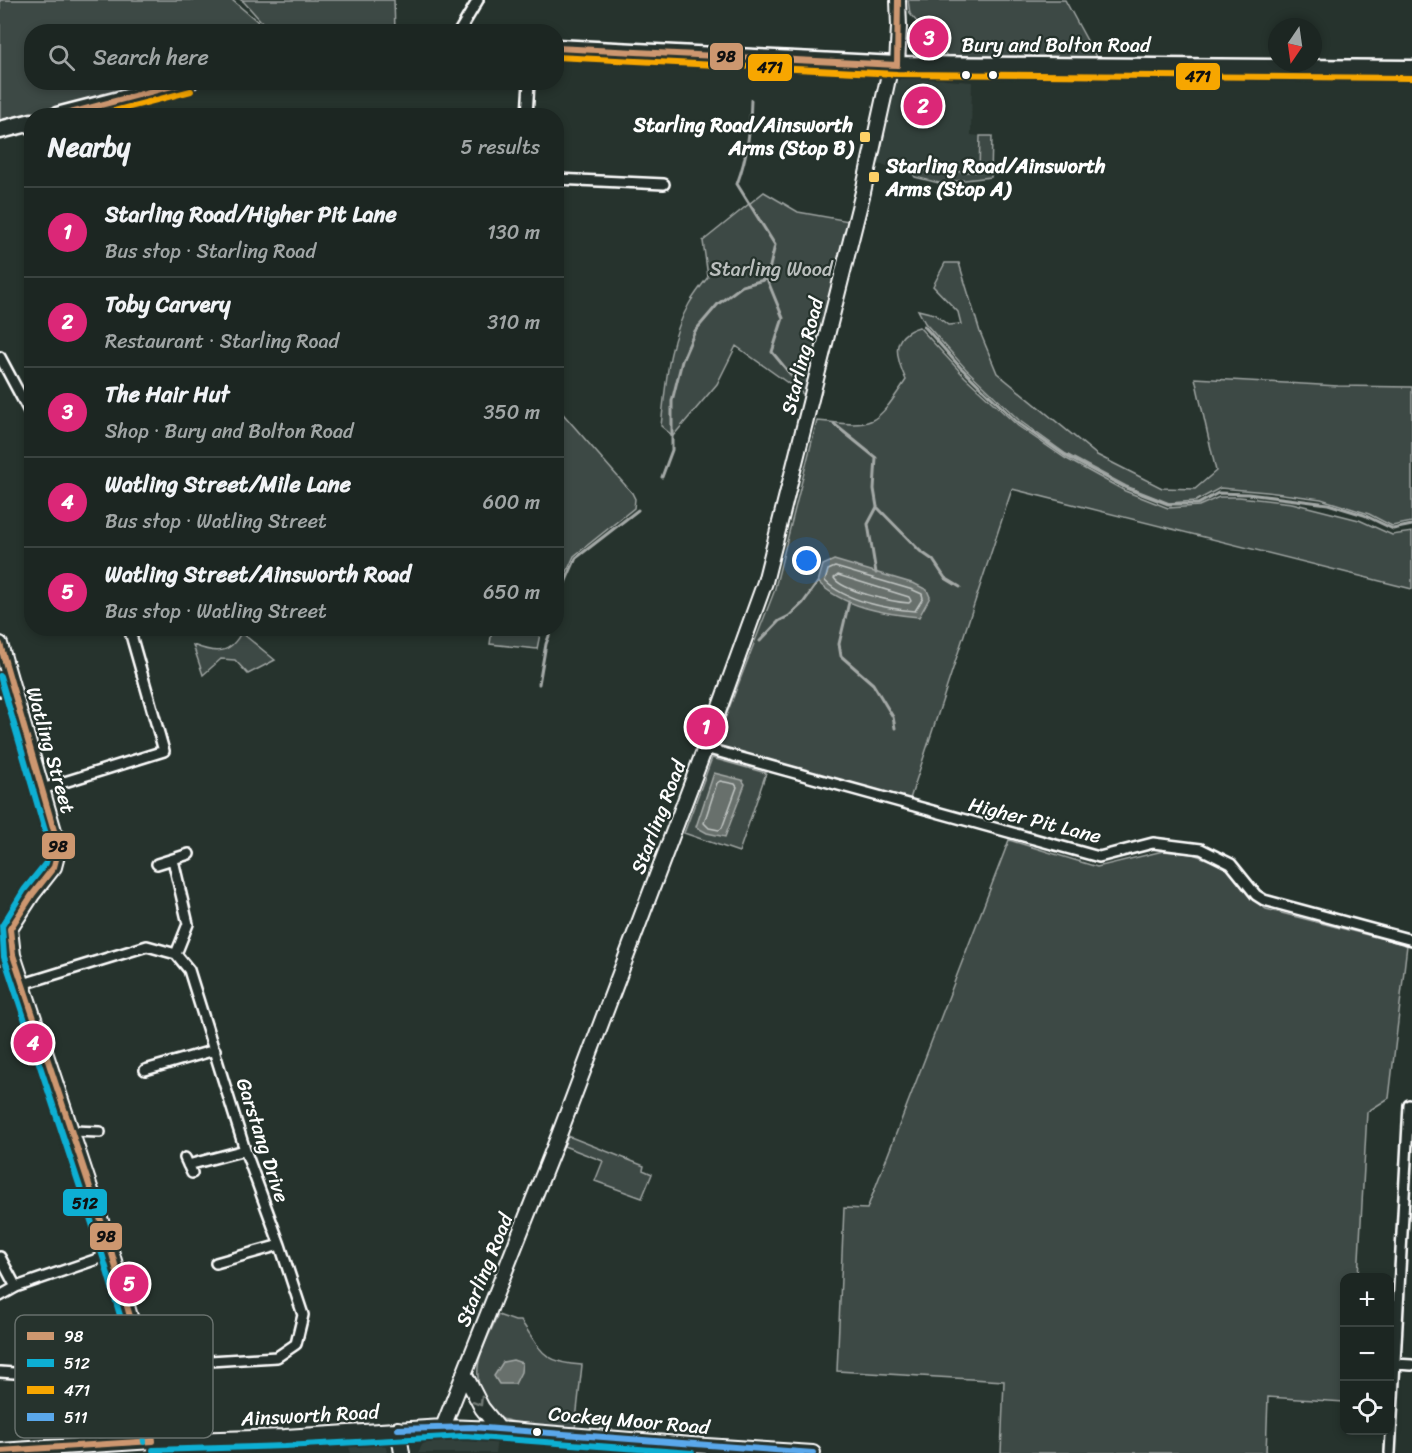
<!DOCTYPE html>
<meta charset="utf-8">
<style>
:root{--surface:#1c2622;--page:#29322f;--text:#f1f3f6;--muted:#a0a5a5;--line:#3a4340;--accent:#db2777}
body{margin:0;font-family:Sriracha,sans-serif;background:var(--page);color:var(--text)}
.controls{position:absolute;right:18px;bottom:18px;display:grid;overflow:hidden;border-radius:12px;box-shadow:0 3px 9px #0003}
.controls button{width:54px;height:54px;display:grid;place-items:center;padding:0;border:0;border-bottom:2px solid var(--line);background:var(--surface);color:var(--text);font:30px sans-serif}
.compass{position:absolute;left:1268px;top:18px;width:54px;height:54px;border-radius:50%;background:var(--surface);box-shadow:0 3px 9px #0003;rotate:193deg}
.you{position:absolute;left:807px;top:561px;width:21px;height:21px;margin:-15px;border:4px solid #fff;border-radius:50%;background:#1a73e8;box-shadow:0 0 0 9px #1a73e833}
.badge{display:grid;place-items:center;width:39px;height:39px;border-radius:50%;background:var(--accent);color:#fff;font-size:20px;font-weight:700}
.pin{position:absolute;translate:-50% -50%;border:3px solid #fff;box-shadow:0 2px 6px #0006}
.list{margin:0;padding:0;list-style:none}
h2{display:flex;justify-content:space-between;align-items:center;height:78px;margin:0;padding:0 24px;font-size:26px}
h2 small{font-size:20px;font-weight:400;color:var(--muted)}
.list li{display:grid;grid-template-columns:39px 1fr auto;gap:18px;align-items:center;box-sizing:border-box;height:90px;padding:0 24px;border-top:2px solid var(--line)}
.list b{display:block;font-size:22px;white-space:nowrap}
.list p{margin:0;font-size:20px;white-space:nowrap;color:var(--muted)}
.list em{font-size:20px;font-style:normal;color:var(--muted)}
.icon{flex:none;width:33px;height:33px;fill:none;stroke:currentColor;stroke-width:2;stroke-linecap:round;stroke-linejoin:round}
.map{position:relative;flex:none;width:1412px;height:1453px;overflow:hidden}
.search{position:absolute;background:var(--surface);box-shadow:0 3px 9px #0003;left:24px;top:24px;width:540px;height:66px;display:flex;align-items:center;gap:15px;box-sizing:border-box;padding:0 21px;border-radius:24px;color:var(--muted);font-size:22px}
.panel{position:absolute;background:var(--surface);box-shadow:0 3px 9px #0003;left:24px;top:108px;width:540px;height:528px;border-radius:24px}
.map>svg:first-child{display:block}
.built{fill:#333f3a}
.green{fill:#3e4944;stroke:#9ea4a2;stroke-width:1.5}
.water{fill:#67706c;stroke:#a4a9a7;stroke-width:1.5}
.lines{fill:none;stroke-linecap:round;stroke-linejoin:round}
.shore{stroke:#c2c6c4;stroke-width:1.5}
.stream{stroke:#a4a9a7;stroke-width:3}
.street-casing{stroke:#fff;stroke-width:14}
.secondary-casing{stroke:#fff;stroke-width:18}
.highway-casing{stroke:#fff;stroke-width:21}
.street{stroke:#26332d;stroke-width:9}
.secondary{stroke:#26332d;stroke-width:14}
.highway{stroke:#26332d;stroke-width:16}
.bus-1-casing{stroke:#26332d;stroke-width:10}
.bus-2-casing{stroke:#26332d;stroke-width:10}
.bus-3-casing{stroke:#26332d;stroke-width:10}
.bus-4-casing{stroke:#26332d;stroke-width:10}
.bus-1{stroke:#cd976f;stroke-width:6}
.bus-2{stroke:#0dafd3;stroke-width:6}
.bus-3{stroke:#f7a600;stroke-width:6}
.bus-4{stroke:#5aa8eb;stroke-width:6}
.oneway{stroke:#727a76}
.bus-dot{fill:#fff;stroke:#26332d;stroke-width:2}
.poi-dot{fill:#ffd166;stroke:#26332d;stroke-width:2}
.labels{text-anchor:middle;stroke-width:4.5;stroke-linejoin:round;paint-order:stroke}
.street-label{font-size:20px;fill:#fff;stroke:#26332d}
.poi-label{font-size:20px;font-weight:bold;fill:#fff;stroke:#26332d;text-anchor:end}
.park-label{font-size:20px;fill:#bbbfbe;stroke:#26332d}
.key{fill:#26332d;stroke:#67706c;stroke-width:1.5}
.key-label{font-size:16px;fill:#fff}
.line-badge{stroke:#26332d;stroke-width:2}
.pale-badge-label{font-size:16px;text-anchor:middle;font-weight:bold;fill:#111}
</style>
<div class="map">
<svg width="1412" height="1453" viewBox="0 0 1412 1453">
<rect width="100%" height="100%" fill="#26332d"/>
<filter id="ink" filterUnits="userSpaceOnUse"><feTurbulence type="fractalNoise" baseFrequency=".0167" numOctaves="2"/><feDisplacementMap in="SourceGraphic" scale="12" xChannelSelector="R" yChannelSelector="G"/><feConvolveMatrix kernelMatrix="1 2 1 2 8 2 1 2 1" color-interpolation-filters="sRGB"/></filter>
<g filter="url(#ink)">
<path class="built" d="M904 75 935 76 946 80 972 82 971 135 980 136 979 172 911 171 877 164 895 84Z
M458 1436 497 1440 495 1453H418L422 1445 427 1440Z
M379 1441 385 1445 388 1453H351L349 1448 351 1444Z"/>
<path class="green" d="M0 0H232L257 21 263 31 32 32V82L152 83 0 121Z
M241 0H394L395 31H270L244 2Z
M908 0H1065L1096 57 949 58 910 14Z
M980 136H992L991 177 939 183 915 177 911 171 979 172Z
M764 192 798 212 849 221 806 396 736 346 717 384 673 436 661 426C666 384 668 341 689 304 694 295 701 286 708 277L703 241Z
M945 263H959L980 332 997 373 1097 455 1162 488 1195 489 1216 471 1195 378 1338 386 1412 387V522L1392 526 1369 514 1321 499 1267 492 1220 488 1196 501 1169 503 1126 486 1066 454 1020 421 966 369 925 323 918 310 934 314 948 325 961 324 958 312 933 286Z
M919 327 965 377 1018 426 1065 458 1125 491 1168 508 1199 506 1219 497H1239L1292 503 1359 520 1392 535 1412 532V589L1012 489 909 802 714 747 774 592 817 421C874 427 874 428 906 380 896 358 889 336 919 327Z
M557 407 632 493 635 499 634 508 574 556 557 594Z
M492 629V628L541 629 537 649 490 644Z
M242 631V633L275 660 248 674 235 660 221 659 203 675 193 645C216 654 230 655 242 631Z
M712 758 766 773 739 852 684 833Z
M1009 840 1097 867 1163 851 1193 854 1228 867 1252 899 1266 909 1407 945 1389 1098 1367 1112 1358 1277 1344 1278V1402L1268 1397 1266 1453H1001L1004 1381 837 1371 844 1208 867 1209Z
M568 1136 644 1166 643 1170 652 1174 642 1198 595 1181 603 1161 564 1146Z
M498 1315 515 1321H521C542 1351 542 1363 582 1365L575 1429C554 1427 531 1426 510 1421 499 1419 490 1412 485 1402 468 1367 484 1347 498 1315Z"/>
<path class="water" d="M834 560 915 584 927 590 930 597 919 617C885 614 843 607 818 582L823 565Z
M714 773 742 780 745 784 725 837 707 833 696 827Z
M513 1360 522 1363 521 1372 515 1384H499L494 1376 503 1362Z"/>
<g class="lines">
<path class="shore" d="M835 567 913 590 922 594 923 598 915 611C888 609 845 601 825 581L828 570Z
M838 575 909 597 911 601 909 603C893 602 842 591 834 578Z
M720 781 735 784 737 787 722 828 719 830 709 828 704 823 717 783Z"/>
<path class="stream" d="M751 100C750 131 748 154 737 184L775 245 767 279 783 318 772 352 796 381
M924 326 960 367 1018 423 1066 456 1126 488 1168 504H1198L1218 493 1248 494 1328 504 1364 515 1393 529 1412 525
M834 424 876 458 874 489 877 507 920 551 933 560 945 578 960 587
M662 477 672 450V401L682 361 695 331 718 304 742 286 767 279
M876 573 868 524 877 507
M849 602 839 644 841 656 873 684 893 717 895 728
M556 613 561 592 576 558 638 510
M760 641 779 621 789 616 803 603 818 582
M539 684 546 644 552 628"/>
<defs>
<path id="street" d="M459 32 478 0
M527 116 529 82
M556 179 664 184
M0 357 32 417
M0 691 12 687
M705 748 1099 857 1153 843 1201 849 1231 864 1256 895 1264 900 1412 940
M42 789 164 751 129 628
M173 860 188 924 176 954
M157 864 189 854
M0 959 13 955
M23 984 147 946 176 954 189 970 245 1150 280 1245 303 1315 296 1344 277 1357 144 1365
M145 1070 215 1050
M72 1131 100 1132
M185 1158 192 1173
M188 1165 245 1150
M0 1257 16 1287
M216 1263 280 1245
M0 1296 16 1287 112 1254
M1395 1364 1412 1365
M0 1372 14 1373 32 1369
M1390 1453 1409 1105"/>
<path id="secondary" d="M897 65 899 27 898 0
M0 644 59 848 54 867 32 895 10 929 13 955 112 1254 144 1365 153 1441
M464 1373 482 1408 499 1429
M443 1427 559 1135 705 748 765 582 863 192 891 65
M398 1429 402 1453
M0 1451 153 1441 285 1437 443 1427 499 1429 691 1445 813 1453"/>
<path id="highway" d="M556 48 897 65 1412 69
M57 116 189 82
M0 130 32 122"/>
</defs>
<use href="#street" class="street-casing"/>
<use href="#secondary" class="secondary-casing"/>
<use href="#highway" class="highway-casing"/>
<use href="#street" class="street"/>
<use href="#secondary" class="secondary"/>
<use href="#highway" class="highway"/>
<defs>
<path id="bus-1" d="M556 48 897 65
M897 65 898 0
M59 116 187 82
M0 644 59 848 54 867 32 895 10 929 13 955 112 1254 144 1365 153 1441
M0 1451 153 1441"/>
<path id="bus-2" d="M0 676 50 848 46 863 24 890 2 926 4 957 103 1257 135 1367 144 1442
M153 1450 285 1446 465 1436 692 1453"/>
<path id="bus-3" d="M556 57 897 74 1412 78
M95 116 191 91"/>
<path id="bus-4" d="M398 1429 472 1427 813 1453"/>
</defs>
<use href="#bus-1" class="bus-1-casing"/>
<use href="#bus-2" class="bus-2-casing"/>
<use href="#bus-3" class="bus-3-casing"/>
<use href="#bus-4" class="bus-4-casing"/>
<use href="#bus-1" class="bus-1"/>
<use href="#bus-2" class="bus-2"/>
<use href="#bus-3" class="bus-3"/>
<use href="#bus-4" class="bus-4"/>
</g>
<defs><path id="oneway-chevron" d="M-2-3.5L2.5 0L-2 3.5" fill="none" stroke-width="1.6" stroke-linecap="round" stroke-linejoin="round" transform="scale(1.5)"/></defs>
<use class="oneway" href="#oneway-chevron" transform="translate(479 1402) rotate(58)"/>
</g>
<g class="bus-dot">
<circle cx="966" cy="75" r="5"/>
<circle cx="993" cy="75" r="5"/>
<circle cx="537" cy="1432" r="5"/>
</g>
<g class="poi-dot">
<rect x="859" y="131" width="12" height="12" rx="3"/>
<rect x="868" y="171" width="12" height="12" rx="3"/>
</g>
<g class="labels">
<g class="street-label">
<text x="1056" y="52">Bury and Bolton Road</text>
<text transform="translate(802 356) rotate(-76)" y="7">Starling Road</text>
<text transform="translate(51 750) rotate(74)" y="7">Watling Street</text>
<text transform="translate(658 817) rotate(-69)" y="7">Starling Road</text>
<text transform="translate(1035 820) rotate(14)" y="7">Higher Pit Lane</text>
<text transform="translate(263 1140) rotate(72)" y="7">Garstang Drive</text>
<text transform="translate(484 1270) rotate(-68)" y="7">Starling Road</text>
<text transform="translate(310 1415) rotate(-3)" y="7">Ainsworth Road</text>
<text transform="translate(629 1420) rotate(5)" y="7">Cockey Moor Road</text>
</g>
<g class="poi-label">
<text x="853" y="132">Starling Road/Ainsworth<tspan x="853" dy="23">Arms (Stop B)</tspan></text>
<text x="886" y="173" text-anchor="start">Starling Road/Ainsworth<tspan x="886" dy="23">Arms (Stop A)</tspan></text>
</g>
<g class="park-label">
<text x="771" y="276">Starling Wood</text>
</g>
</g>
<rect x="15" y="1315" width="198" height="123" rx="9" class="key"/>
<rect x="27" y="1332" width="27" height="8" fill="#cd976f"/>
<rect x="27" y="1359" width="27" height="8" fill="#0dafd3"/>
<rect x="27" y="1386" width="27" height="8" fill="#f7a600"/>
<rect x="27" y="1413" width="27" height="8" fill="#5aa8eb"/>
<g class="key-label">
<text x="64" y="1342">98</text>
<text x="64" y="1369">512</text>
<text x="64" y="1396">471</text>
<text x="64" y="1423">511</text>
</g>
<g class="line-badge">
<rect x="709" y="42" width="35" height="29" rx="6" fill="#cd976f"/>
<rect x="747" y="53" width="46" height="29" rx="6" fill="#f7a600"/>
<rect x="1175" y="62" width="46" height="29" rx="6" fill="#f7a600"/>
<rect x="41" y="832" width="35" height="28" rx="6" fill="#cd976f"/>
<rect x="62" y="1188" width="46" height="29" rx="6" fill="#0dafd3"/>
<rect x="89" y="1222" width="34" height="29" rx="6" fill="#cd976f"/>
</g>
<g class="pale-badge-label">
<text x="726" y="62">98</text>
<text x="770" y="73">471</text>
<text x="1198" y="82">471</text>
<text x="58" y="852">98</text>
<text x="85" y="1209">512</text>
<text x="106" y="1242">98</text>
</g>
</svg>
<div class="controls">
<button>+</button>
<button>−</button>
<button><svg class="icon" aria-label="locate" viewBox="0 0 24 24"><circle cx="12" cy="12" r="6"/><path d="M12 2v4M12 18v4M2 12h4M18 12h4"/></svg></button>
</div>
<svg class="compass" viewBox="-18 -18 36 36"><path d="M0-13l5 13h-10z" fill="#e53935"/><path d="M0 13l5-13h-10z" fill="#a0a5a5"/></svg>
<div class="you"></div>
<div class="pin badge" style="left:706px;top:727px">1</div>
<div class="pin badge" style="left:923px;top:106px">2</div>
<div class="pin badge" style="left:929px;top:38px">3</div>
<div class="pin badge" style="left:33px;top:1043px">4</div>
<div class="pin badge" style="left:129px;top:1284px">5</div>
<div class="search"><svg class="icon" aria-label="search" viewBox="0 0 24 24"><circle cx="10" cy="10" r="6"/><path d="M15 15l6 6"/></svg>Search here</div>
<section class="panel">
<h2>Nearby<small>5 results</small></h2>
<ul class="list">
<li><span class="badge">1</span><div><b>Starling Road/Higher Pit Lane</b><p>Bus stop · Starling Road</p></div><em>130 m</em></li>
<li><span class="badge">2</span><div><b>Toby Carvery</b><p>Restaurant · Starling Road</p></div><em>310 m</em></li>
<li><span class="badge">3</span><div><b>The Hair Hut</b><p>Shop · Bury and Bolton Road</p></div><em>350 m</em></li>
<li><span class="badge">4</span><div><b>Watling Street/Mile Lane</b><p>Bus stop · Watling Street</p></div><em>600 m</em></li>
<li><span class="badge">5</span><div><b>Watling Street/Ainsworth Road</b><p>Bus stop · Watling Street</p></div><em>650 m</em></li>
</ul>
</section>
</div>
